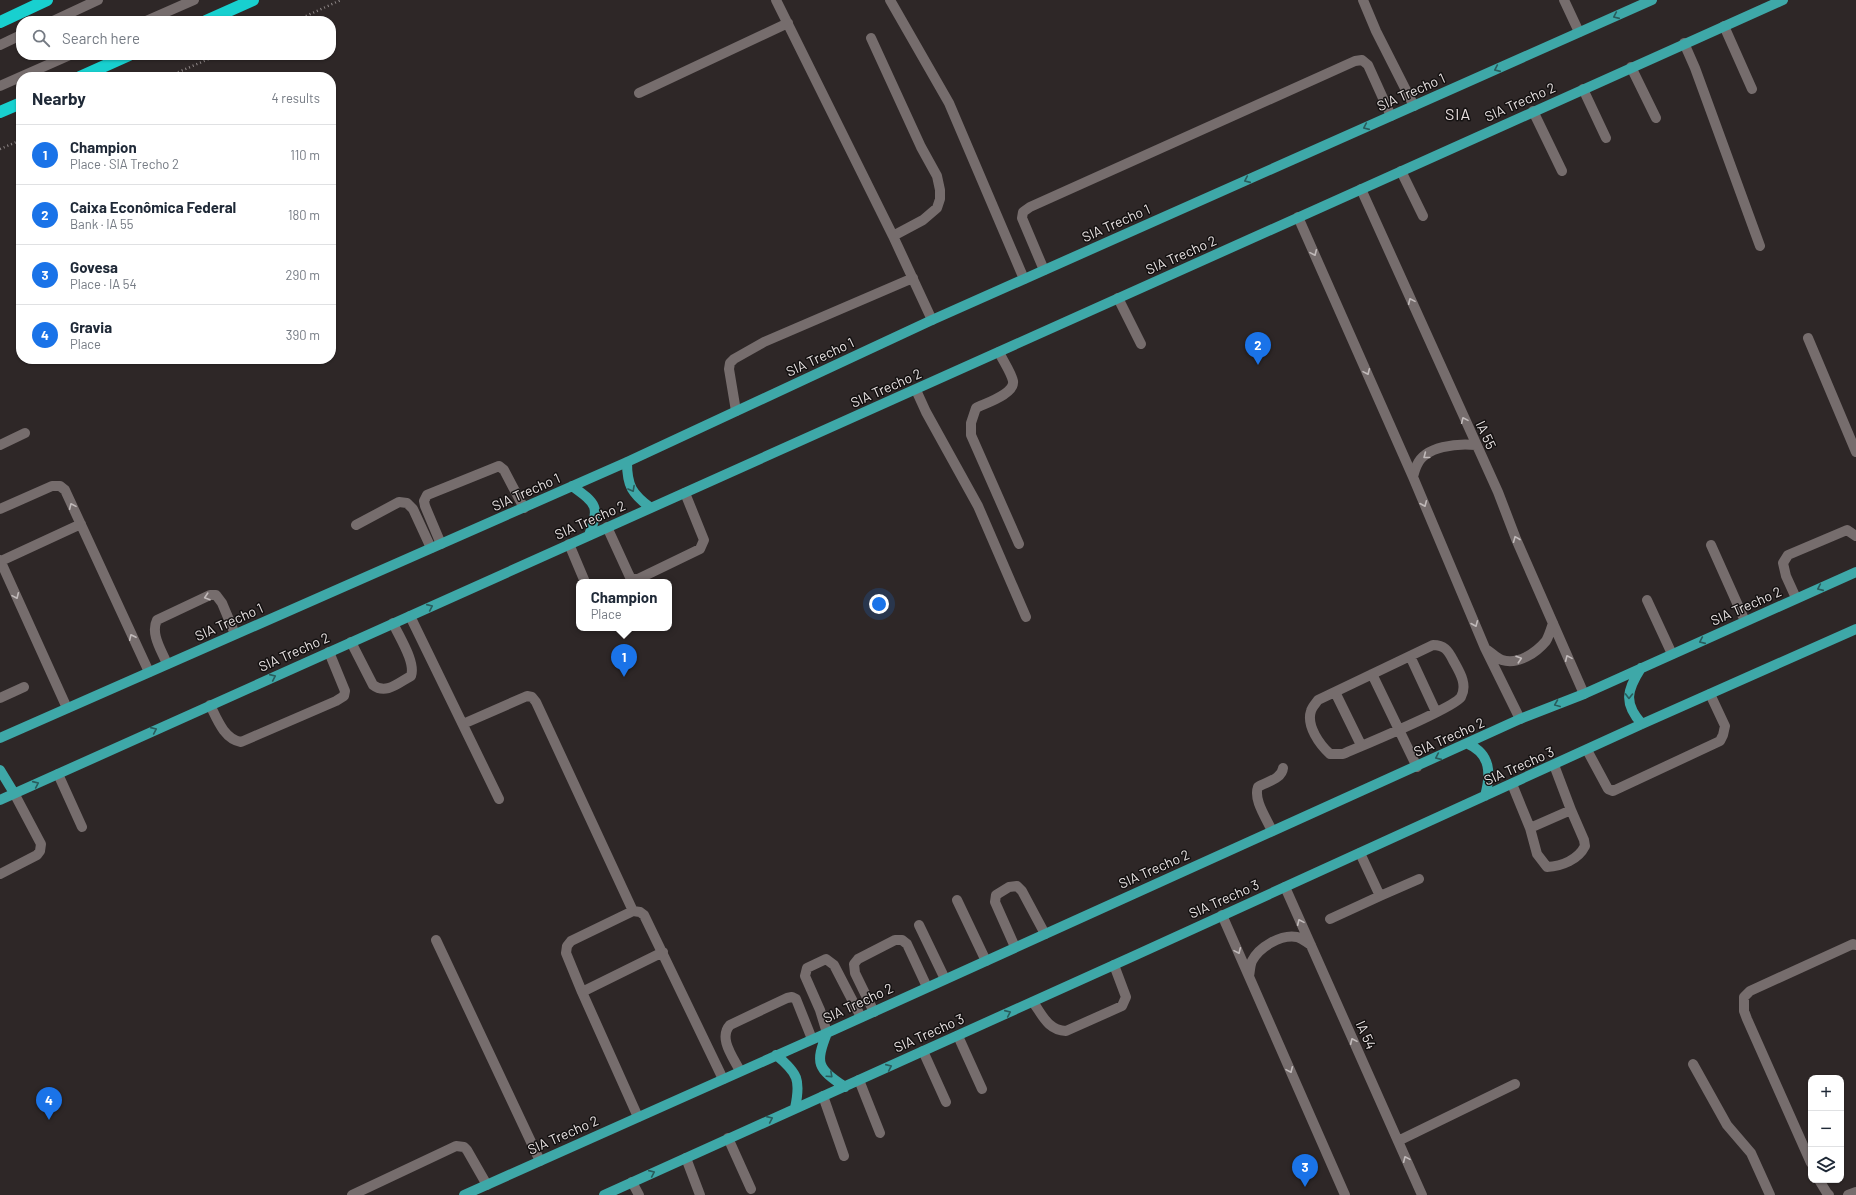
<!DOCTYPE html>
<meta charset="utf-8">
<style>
:root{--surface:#fff;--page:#f2f2f3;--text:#1f2937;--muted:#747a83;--line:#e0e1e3;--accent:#1a73e8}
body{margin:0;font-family:Barlow,sans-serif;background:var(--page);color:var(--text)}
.controls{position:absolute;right:12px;bottom:12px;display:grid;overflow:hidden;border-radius:8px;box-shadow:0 1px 3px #0004}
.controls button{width:36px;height:36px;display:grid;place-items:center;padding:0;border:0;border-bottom:1px solid var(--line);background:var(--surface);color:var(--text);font:20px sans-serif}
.you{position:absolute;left:879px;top:604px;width:14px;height:14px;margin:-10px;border:3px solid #fff;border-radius:50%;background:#1a73e8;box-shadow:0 0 0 6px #1a73e833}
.badge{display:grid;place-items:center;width:26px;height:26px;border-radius:50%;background:var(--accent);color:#fff;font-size:13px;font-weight:700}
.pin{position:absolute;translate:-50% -33px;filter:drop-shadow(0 1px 2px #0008)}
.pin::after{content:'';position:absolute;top:21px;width:14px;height:12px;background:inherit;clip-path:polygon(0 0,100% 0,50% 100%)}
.popup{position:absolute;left:576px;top:579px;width:96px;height:52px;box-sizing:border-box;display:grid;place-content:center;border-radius:8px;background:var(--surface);filter:drop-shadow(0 1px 3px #0005);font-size:13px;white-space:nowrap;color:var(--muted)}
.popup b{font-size:15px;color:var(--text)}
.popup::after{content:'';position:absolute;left:50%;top:100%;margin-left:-8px;border:8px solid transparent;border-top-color:var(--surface)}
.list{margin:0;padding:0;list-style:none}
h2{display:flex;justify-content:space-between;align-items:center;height:52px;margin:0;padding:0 16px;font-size:17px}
h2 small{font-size:13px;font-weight:400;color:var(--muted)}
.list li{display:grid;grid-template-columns:26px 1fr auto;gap:12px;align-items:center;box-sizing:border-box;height:60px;padding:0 16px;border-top:1px solid var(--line)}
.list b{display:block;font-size:15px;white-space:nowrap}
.list p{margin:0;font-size:13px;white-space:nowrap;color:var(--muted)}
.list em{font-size:13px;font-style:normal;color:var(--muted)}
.icon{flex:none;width:22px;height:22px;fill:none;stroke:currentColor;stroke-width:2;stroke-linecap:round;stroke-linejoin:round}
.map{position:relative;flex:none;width:1856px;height:1195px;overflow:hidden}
.search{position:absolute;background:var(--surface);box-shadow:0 1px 3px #0004;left:16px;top:16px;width:320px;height:44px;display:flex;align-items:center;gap:10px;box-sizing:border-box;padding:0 14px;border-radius:16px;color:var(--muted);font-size:15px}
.panel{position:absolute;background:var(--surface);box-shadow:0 1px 3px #0004;left:16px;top:72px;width:320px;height:292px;border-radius:16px}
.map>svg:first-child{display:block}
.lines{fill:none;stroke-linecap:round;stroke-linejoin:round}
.path{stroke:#8e8787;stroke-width:2.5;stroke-dasharray:1 3;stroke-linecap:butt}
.minor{stroke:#766d6d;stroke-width:10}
.major{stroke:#3ea8a8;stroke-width:10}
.highway{stroke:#18d0cf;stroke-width:12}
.oneway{stroke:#295c5c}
.oneway2{stroke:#c1baba}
.labels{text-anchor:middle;stroke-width:3;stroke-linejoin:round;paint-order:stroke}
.street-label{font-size:14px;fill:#e9e3e3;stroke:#141111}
.quarter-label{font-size:16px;letter-spacing:1px;fill:#ebe0e0;stroke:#141111}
</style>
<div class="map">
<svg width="1856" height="1195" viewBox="0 0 1856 1195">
<rect width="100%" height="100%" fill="#2e2727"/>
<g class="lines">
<path class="path" d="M295 21 341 0
M167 77 218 55
M0 149 21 140"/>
<path class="minor" d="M776 0 893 236 932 320
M890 0 949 103 1024 279
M1363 0 1376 31 1414 106
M1564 0 1579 32
M53 21 98 0
M146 21 194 0
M1724 26 1752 89
M871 38 921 147 937 176 940 190V199L937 208 923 220 893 236
M1684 43 1695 68 1760 246
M0 45 21 35
M1631 67 1656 118
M0 86 70 55
M1583 89 1606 138
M639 93 788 23
M1533 111 1562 171
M1401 171 1423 216
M1361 189 1498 492 1516 539 1584 694
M1298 217 1413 477 1485 648 1520 719
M1044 270 1022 218 1023 212 1030 207 1355 61 1362 60 1368 65 1391 116
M1118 298 1141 344
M1808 338 1856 452
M999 352C1003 361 1011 372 1013 381 1015 394 986 403 976 408L971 423V435L1019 544
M916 390 926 412 978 506 1026 617
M736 411 729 369 730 363 734 359 764 342 913 278
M0 445 25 433
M1413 477C1414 473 1415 469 1417 465 1425 446 1458 443 1476 445
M0 509 52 486H60L65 490 149 672
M356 525 399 502 407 503 413 509 431 548
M607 527 629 575 631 579H638L700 549 704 540 685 493
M441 544 425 506 424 501 427 495 499 466 504 470 524 508
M569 544 585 582
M1711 545 1745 621
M0 560 67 708
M1 561 81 524
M1796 598 1786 576 1783 563 1788 555 1847 530 1856 536
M1647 600 1672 654
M410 616 499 799
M351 642 373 685C386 695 398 683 411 676 416 662 399 637 393 623
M1433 645C1444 645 1448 650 1453 660 1459 671 1468 684 1461 697 1454 708 1361 746 1343 754H1330C1320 745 1306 726 1311 711 1312 707 1316 703 1318 700Z
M1486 649C1491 652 1496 658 1502 660 1518 665 1536 653 1546 641 1549 636 1551 629 1553 623
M1410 656 1436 712
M167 664C162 651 150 634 157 620L210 595H216L222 603 235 634
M1372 674 1417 767
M1335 692 1361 745
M0 698 24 687
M210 705C217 719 224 739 241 742L336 701 344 696 345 691 329 652
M463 724 527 696 532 697 536 702 633 911
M1587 750 1608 789 1613 791 1720 741 1723 735 1725 726 1710 694
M58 774 82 827
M1512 784 1530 828 1571 810 1554 765
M1530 828 1537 854 1547 867C1562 866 1578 860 1585 846L1584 840 1571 810
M1272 831C1267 819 1253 800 1258 787 1266 782 1282 779 1283 768
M0 874 37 855 40 851 41 844 14 793
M1285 887 1422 1195
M1380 896 1419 879
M957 900 986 961
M1222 915 1345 1195
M1330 919 1380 896 1360 853
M919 925 945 979
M436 940 540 1161
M1015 947 995 902 996 895 1009 887 1017 886 1022 891 1045 934
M1249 976C1250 972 1250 965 1252 961 1259 947 1281 934 1297 937 1302 938 1307 943 1311 945
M582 992 663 952
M1033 1002C1043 1016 1048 1030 1066 1031L1122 1006 1126 997 1114 965
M874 1012 855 973 854 964 858 959 895 940H902L907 944 927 987
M827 1033 820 1010 805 976 807 968 826 959 834 965 861 1017
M958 1036 982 1089
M923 1051 946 1102
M1693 1064 1727 1125 1751 1153 1770 1195
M740 1071C733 1057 718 1038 730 1025L787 998 792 997 796 999 812 1039
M859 1080 880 1133
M823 1096 844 1156
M638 1117 582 992 566 953 567 946 571 941 633 911 640 912 644 915 723 1079
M728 1138 751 1189
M1398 1141 1515 1084
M686 1158 700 1195
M1811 1163 1747 1019 1744 1011V997L1750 991 1853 944 1856 945
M1819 1180 1827 1193 1829 1195
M632 1182 639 1195
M352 1195 456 1146 464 1147 467 1150 487 1185
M1848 1195 1856 1192"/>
<path class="major" d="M627 462C627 486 632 494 651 508
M572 486C597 504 600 507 589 535
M1641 668C1627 690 1623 703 1642 724
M0 738 627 462 932 320 1652 0
M1468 744C1491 754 1491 774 1485 796
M0 770 14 793
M0 800 1783 0
M827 1033C815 1064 817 1068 845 1087
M776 1055C798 1073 801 1080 795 1108
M464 1195 827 1033 1520 719 1584 694 1856 572
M604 1195 1136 955 1642 724 1856 629"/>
<path class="highway" d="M206 21 253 0
M0 22 47 0
M80 77 129 55
M0 112 21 103"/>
</g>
<defs><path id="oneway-chevron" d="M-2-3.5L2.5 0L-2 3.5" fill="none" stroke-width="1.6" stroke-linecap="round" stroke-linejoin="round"/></defs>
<g class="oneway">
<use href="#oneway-chevron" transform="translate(1616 16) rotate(156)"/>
<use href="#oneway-chevron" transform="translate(1497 69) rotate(156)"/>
<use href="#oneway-chevron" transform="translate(1366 127) rotate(156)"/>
<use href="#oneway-chevron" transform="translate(1247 180) rotate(156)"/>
<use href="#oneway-chevron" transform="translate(632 489) rotate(61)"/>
<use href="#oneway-chevron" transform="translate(1820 588) rotate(156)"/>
<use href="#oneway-chevron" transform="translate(430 607) rotate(-24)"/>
<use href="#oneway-chevron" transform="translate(1702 641) rotate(156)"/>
<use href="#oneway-chevron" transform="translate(273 677) rotate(-24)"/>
<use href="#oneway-chevron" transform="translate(1629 696) rotate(91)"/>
<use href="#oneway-chevron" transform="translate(1557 704) rotate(158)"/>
<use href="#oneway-chevron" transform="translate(154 730) rotate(-24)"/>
<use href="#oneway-chevron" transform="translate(1438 757) rotate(156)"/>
<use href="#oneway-chevron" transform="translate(36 784) rotate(-24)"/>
<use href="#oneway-chevron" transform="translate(1008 1013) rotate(-24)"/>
<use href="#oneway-chevron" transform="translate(889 1067) rotate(-24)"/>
<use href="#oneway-chevron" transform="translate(830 1075) rotate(42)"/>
<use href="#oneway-chevron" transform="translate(770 1119) rotate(-24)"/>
<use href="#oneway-chevron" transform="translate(652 1173) rotate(-24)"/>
</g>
<g class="oneway2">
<use href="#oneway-chevron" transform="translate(1314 253) rotate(66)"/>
<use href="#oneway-chevron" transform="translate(1411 301) rotate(-114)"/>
<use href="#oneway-chevron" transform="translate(1367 372) rotate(66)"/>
<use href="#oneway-chevron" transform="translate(1464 420) rotate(-114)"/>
<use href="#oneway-chevron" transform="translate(1426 456) rotate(142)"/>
<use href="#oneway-chevron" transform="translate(1424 504) rotate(67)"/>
<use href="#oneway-chevron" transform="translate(72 506) rotate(-114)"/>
<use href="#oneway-chevron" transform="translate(1516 539) rotate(-112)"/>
<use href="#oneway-chevron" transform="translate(16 596) rotate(66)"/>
<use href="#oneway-chevron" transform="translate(207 597) rotate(162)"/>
<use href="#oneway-chevron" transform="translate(1475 624) rotate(67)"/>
<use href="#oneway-chevron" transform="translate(132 637) rotate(-115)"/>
<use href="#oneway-chevron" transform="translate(1568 658) rotate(-114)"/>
<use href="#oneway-chevron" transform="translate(1519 659) rotate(-18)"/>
<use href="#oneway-chevron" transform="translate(1300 922) rotate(-114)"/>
<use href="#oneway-chevron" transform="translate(1238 951) rotate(66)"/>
<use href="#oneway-chevron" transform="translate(1353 1041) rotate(-114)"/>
<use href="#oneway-chevron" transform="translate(1290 1070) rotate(66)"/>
<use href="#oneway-chevron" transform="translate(1406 1159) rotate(-114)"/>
</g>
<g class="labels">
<g class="street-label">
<text transform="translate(1411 92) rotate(-24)" y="5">SIA Trecho 1</text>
<text transform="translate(1520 102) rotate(-24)" y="5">SIA Trecho 2</text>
<text transform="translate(1116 223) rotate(-24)" y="5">SIA Trecho 1</text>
<text transform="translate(1181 255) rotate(-24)" y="5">SIA Trecho 2</text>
<text transform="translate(820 357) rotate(-25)" y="5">SIA Trecho 1</text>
<text transform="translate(886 388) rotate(-24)" y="5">SIA Trecho 2</text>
<text transform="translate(1486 435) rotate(65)" y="5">IA 55</text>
<text transform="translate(526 492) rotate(-24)" y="5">SIA Trecho 1</text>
<text transform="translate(590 520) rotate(-24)" y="5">SIA Trecho 2</text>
<text transform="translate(1746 606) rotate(-24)" y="5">SIA Trecho 2</text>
<text transform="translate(229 622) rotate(-24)" y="5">SIA Trecho 1</text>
<text transform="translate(294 652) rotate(-24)" y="5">SIA Trecho 2</text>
<text transform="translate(1449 737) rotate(-24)" y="5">SIA Trecho 2</text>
<text transform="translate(1519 766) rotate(-24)" y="5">SIA Trecho 3</text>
<text transform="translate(1154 869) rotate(-24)" y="5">SIA Trecho 2</text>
<text transform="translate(1224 899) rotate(-24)" y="5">SIA Trecho 3</text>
<text transform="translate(858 1003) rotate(-25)" y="5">SIA Trecho 2</text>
<text transform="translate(929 1033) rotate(-24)" y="5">SIA Trecho 3</text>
<text transform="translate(1366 1035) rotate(66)" y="5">IA 54</text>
<text transform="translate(563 1135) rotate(-24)" y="5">SIA Trecho 2</text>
</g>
<g class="quarter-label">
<text x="1458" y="120">SIA</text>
</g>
</g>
</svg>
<div class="controls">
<button>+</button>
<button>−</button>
<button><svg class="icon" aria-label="layers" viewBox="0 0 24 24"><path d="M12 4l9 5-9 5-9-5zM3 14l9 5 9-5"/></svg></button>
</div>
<div class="you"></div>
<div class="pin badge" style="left:624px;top:677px">1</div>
<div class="popup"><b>Champion</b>Place</div>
<div class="pin badge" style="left:1258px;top:365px">2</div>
<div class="pin badge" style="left:1305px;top:1187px">3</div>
<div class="pin badge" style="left:49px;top:1120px">4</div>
<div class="search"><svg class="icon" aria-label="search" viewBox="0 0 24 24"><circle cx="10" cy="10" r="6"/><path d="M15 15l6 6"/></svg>Search here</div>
<section class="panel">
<h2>Nearby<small>4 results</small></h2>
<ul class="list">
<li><span class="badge">1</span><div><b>Champion</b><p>Place · SIA Trecho 2</p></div><em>110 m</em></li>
<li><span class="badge">2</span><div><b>Caixa Econômica Federal</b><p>Bank · IA 55</p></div><em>180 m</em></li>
<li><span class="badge">3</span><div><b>Govesa</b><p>Place · IA 54</p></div><em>290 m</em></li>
<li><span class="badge">4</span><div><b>Gravia</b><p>Place</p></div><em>390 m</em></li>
</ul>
</section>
</div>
